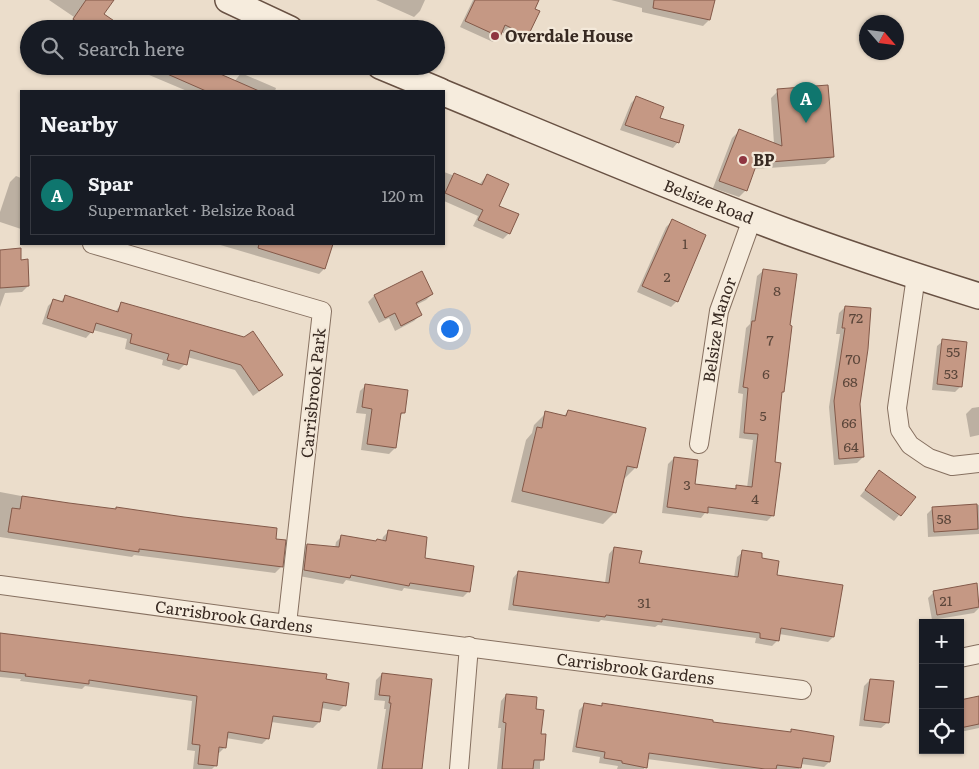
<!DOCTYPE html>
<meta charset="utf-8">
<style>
:root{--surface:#171b24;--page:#20242c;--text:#f1f3f6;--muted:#9ea1a6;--line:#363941;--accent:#0f766e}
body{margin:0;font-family:Literata,serif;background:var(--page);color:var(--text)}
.controls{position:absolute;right:15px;bottom:15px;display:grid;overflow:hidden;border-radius:0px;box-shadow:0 1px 4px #0004}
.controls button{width:45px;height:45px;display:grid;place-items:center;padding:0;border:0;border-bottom:1px solid var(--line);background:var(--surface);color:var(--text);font:25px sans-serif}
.compass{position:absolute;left:859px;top:15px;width:45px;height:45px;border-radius:50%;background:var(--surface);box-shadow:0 1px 4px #0004;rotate:118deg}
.you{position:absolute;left:449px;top:328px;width:18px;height:18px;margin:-12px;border:4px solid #fff;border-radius:50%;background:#1a73e8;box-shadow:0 0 0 8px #1a73e833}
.badge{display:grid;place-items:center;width:32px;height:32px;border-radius:50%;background:var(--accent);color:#fff;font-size:16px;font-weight:700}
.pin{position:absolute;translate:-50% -41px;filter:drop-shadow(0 1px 2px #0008)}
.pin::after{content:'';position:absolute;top:26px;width:18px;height:15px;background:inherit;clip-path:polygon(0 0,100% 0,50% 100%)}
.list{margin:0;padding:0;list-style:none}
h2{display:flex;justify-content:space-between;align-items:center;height:65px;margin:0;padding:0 20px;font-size:21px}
h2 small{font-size:16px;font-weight:400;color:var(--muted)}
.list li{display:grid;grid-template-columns:32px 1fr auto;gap:15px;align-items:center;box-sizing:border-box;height:80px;margin:0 10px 10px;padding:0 10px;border:1px solid var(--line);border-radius:0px}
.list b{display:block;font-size:19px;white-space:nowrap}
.list p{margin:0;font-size:16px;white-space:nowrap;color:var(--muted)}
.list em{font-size:16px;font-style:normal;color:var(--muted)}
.icon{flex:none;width:28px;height:28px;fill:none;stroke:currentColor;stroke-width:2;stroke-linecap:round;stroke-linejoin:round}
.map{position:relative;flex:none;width:979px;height:769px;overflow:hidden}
.search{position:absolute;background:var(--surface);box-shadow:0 1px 4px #0004;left:20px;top:20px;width:425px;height:55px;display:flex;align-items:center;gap:12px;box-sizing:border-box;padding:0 18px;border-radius:28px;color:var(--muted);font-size:19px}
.panel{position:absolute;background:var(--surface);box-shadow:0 1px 4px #0004;left:20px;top:90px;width:425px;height:155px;border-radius:0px}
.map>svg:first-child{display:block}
.shadow{fill:#0003}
.building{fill:#c59884;stroke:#835949}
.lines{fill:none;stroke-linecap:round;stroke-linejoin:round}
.street-casing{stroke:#867060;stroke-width:20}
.secondary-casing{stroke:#685143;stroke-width:28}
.street{stroke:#f6ecdd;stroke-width:18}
.secondary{stroke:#f6ecdd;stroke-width:25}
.poi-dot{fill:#8f3641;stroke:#f3e8d9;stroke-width:2}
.labels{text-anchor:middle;stroke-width:4.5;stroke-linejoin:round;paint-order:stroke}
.number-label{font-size:14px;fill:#5b463a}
.poi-label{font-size:16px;font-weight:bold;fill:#382a22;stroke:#f3e8d9;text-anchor:start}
.street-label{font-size:16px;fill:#382a22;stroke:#f3e8d9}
</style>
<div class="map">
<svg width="979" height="769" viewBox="0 0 979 769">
<rect width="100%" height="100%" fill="#ebddcb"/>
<path class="shadow" d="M49 0H98L103 14 124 29H72L68 26 74 17Z
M376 0H425L420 11 414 17Z
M473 0H538L534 10 527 35 521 41 501 32 493 42 460 27Z
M611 0H713L709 20 703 26 642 12V8Z
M126 66H199L234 82 241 73 276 88 275 91H187L142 72 139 75Z
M778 91 833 157 825 164 754 169 746 190 739 197 713 188 732 138 739 131 774 144 771 98Z
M637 97 658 118 678 142 673 148 620 130 631 103Z
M444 172 479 185 487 175 509 233 503 239 473 226 478 216 444 201Z
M16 176 21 178V229L0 222V212L10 182Z
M672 221 677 301 671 307 637 292 666 227Z
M217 244H332L324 269 319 274Z
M0 251 28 286 22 292 5 293 0 307Z
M763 271 788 326 783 392 781 393 774 463 773 515 767 521 705 513 701 518 662 513 668 464 674 458 693 485 733 490 737 486 747 488 753 440 739 438 743 394 738 393 746 328 750 324 757 276Z
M421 273 432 294 426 300 416 305 420 315 414 321 395 331 389 318 379 323 368 302 374 296Z
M66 296 115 312 122 303 282 375 253 396 235 370 187 357 185 364 179 370 162 365 163 360 125 349 127 339 93 330 86 338 42 324 48 306 54 300 60 302Z
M845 307 858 404 863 457 857 463 834 465 829 407 840 334H836L839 313Z
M943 341 961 386 955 392 932 390 937 346Z
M366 385 403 413 399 417 395 448 389 454 361 450 366 414 356 413 360 391Z
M979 407V435L970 437 966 414 972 408Z
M568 411 636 467 624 479 615 512 603 524 511 502 526 440 532 433 534 425 546 413 563 417Z
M880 471 914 497 894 521 860 496Z
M0 492 69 505 115 510 117 508 274 540 281 567 275 573 134 555 132 557 0 537Z
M979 505V534L928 537 927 514 933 508Z
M389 531 469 591 463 597 404 588 402 591 346 580 343 584 299 576 301 551 307 545 335 548 336 542 342 536 375 542 382 541 383 537Z
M614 548 638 564 734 578 737 557 743 552 760 559 833 637 828 642 779 634 778 640 772 646 755 643 756 638 658 625 655 627 601 620 599 622 508 610 513 578 518 572 605 583 609 554Z
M976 584 979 608 974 613 932 620 928 598 934 592Z
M0 634 325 680 345 705 339 711 321 708 319 722 313 728 271 722 268 738 262 744 226 738 225 747 219 753H217L216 765 212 769H193L195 751 187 750 192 701 85 686 82 689 20 681 21 679 0 677Z
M382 674 421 769H377L386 709H384L385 701 374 700 376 680Z
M870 680 887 723 881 728 859 726 864 686Z
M506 695 534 711 540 735 542 760 540 762V769H497L501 728H498L501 701Z
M979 698V728L960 732V701Z
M585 704 600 707 603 704 712 723 789 733 792 730 833 737 829 762 824 767 801 764 799 769H722L647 759 644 769H617L618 766 599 763 600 757 572 752 579 710Z"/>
<path class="building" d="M86 0H114L104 14 126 29H86L73 19Z
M475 0H539L535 9 540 11 528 36 505 25 500 37 465 21Z
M654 0H715L710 20 653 8Z
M149 66H202L259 91H206Z
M828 85 834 157 757 163 747 191 719 181 739 129 782 146 777 89Z
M636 96 664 107 660 118 684 125 679 143 625 125Z
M454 173 482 185 487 174 509 184 499 206 519 214 510 234 478 220 483 210 445 193Z
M672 219 706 235 678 302 642 286Z
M259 244H333L325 269 258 248Z
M21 248V260L28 259 29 286 0 288V250Z
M763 269 797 274 790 325 792 326 784 392H782L775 462 781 463 774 516 708 507V513L667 507 674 457 698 460 695 484 736 489V485L752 487 758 434 744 433 748 388 743 387 752 321H755Z
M422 271 433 294 416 303 422 315 401 326 395 313 385 318 374 295Z
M65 295 118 312 121 302 244 337 253 331 283 375 259 391 241 365 190 350 187 365 167 360 169 354 130 343 132 334 96 323 93 333 47 318 53 299 63 302Z
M845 306 871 308 868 349 860 404 864 457 839 459 834 401 845 328H842Z
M942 339 967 342 962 387 937 384Z
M365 384 408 390 405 413H401L396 448 367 444 372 409 362 407Z
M568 410 646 428 637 468 627 466 616 513 522 491 537 427 542 428 545 411 566 416Z
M879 470 916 497 901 516 865 490Z
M22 496 69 503 116 509V507L184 517 277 528 276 539 286 540 283 567 139 549V552L8 532 12 508 20 509Z
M977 504 978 529 934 532 932 507Z
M388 530 427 537 425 558 474 566 470 592 410 583 409 586 351 575 350 578 304 570 307 544 339 547 341 535 376 541 377 539 386 541Z
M614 547 642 551 639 563 738 577 742 550 762 553V558L779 561 777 575 843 585 834 637 781 628 779 641 760 638V633L662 619V622L606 615 605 617 513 605 518 571 609 583Z
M977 583 979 607 937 615 933 591Z
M0 633 327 674 326 679 349 683 346 706 323 702 320 722 273 716 269 739 228 732 226 748 219 747 217 766 198 764 200 745 192 744 197 696 89 680V684L25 676 26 674 0 671Z
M382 673 432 679 422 769H382L391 703H389L390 696 379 695Z
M870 679 894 681 889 723 864 720Z
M506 694 537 697 536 709 544 710 541 734H546L544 760H534L533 769H502L506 723 503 722Z
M979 696V724L960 728V700Z
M584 703 602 706V703L713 720V722L791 732V729L834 736 830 762 803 758 801 768 777 765 776 769H765L649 753 647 768 622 763V761L604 758 605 752 576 747Z"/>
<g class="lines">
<defs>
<g id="street">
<path d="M92 244 322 311 287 624"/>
<path d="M916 276 897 408 900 430 910 445 929 458 952 466 979 463"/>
<path id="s1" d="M699 444 719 311 752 219"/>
<path id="s2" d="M0 585 287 624 802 690"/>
<path d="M960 658 979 654"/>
<path d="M459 769 469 646"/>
</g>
<g id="secondary">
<path d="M228 0 290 29"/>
<path d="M380 66 440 91"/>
<path id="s3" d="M444 93C558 140 672 189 788 232 851 255 915 276 979 296"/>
</g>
</defs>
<use href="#street" class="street-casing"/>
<use href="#secondary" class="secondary-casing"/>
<use href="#street" class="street"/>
<use href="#secondary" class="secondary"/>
</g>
<g class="poi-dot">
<circle cx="495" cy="36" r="5"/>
<circle cx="743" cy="160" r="5"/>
</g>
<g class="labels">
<g class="number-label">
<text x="685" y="249">1</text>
<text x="667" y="282">2</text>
<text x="777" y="296">8</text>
<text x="856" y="323">72</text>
<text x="770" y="345">7</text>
<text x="953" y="357">55</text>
<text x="853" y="364">70</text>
<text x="766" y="379">6</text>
<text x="951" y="379">53</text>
<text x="850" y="387">68</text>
<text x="763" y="421">5</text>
<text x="849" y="428">66</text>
<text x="851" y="452">64</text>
<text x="687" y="490">3</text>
<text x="755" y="504">4</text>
<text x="944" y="524">58</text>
<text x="946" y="606">21</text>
<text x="644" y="608">31</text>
</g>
<g class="poi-label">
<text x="505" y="42">Overdale House</text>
<text x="753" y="166">BP</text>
</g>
<g class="street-label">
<text dy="6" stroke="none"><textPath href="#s3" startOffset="286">Belsize Road</textPath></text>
<text dy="6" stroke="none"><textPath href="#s1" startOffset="116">Belsize Manor</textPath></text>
<text transform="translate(313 393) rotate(-84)" y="6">Carrisbrook Park</text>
<text dy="6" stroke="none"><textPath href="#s2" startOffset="236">Carrisbrook Gardens</textPath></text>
<text dy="6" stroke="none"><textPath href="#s2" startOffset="641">Carrisbrook Gardens</textPath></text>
</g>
</g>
</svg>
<div class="controls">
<button>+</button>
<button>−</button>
<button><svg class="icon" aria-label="locate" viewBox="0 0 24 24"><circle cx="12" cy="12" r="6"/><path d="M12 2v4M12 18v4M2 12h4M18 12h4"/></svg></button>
</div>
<svg class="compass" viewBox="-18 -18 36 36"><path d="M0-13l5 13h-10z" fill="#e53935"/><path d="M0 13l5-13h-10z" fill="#9ea1a6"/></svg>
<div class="you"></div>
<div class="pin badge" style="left:806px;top:123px">A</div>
<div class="search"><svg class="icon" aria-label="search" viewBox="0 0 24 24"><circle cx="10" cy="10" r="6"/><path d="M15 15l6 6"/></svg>Search here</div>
<section class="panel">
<h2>Nearby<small></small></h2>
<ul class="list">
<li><span class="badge">A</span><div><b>Spar</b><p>Supermarket · Belsize Road</p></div><em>120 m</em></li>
</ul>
</section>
</div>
